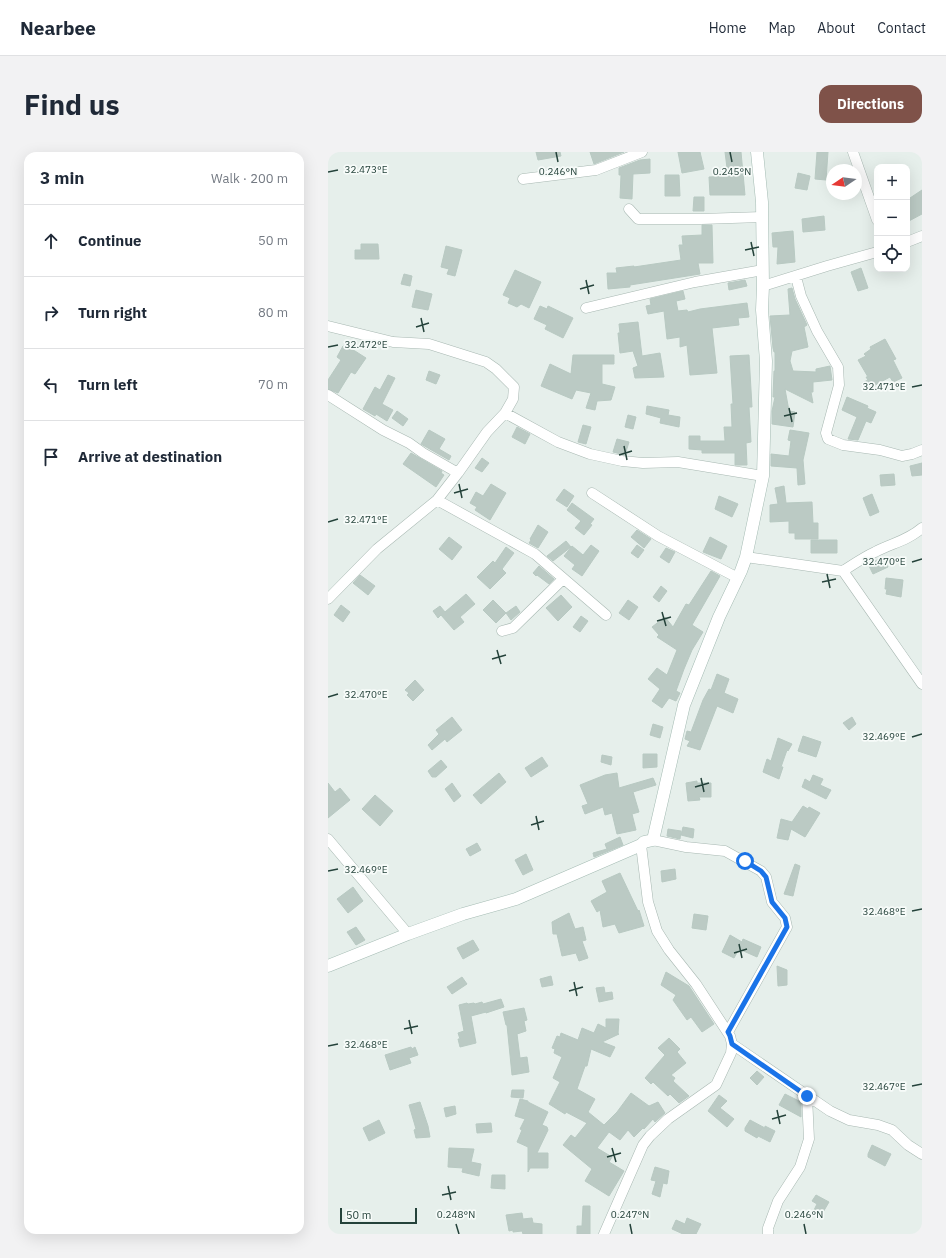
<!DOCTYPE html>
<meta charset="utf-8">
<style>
:root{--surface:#fff;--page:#f2f2f3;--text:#1f2937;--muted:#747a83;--line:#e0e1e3;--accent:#7f5249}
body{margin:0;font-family:"IBM Plex Sans",sans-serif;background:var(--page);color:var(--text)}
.controls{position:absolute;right:12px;top:12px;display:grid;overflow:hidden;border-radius:8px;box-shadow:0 4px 16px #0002}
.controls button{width:36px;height:36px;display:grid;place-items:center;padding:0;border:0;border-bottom:1px solid var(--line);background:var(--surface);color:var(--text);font:20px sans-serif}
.compass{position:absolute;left:498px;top:12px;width:36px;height:36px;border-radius:50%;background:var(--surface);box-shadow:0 4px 16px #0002;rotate:257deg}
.scale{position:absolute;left:12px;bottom:10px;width:77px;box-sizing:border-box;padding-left:4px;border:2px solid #24423a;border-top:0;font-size:11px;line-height:14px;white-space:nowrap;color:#24423a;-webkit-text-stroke:3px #f7fbf9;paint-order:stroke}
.stop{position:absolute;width:12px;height:12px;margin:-9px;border:3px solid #1a73e8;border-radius:50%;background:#fff}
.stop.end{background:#1a73e8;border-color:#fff;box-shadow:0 1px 4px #0008}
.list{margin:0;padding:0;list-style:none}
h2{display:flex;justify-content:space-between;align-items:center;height:52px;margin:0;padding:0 16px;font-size:17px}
h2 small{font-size:13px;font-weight:400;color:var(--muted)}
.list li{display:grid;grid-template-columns:26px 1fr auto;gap:12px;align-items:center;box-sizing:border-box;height:72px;padding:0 16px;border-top:1px solid var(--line)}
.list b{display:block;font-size:15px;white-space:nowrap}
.list em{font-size:13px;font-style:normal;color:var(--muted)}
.icon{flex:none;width:22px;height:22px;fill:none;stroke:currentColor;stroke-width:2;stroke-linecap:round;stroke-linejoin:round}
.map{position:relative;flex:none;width:594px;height:1082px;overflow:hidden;border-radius:12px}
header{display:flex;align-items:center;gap:24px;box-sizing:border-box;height:56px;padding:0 20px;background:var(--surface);border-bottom:1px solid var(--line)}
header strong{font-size:19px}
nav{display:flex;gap:22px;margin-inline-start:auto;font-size:14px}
.intro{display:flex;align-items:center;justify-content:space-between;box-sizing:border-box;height:96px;padding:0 24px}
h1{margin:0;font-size:28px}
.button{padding:10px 18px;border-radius:12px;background:var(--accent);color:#fff;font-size:14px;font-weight:700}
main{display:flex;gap:24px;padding:0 24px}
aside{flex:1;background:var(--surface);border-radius:12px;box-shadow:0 4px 16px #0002}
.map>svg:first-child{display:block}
.building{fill:#bbcac4;stroke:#b8c9c2}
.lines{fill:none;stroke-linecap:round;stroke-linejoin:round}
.street-casing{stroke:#a8b8b2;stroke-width:11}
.secondary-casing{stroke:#a4bbb3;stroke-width:13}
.street{stroke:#fff;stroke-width:10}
.secondary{stroke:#fff;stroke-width:12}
.route{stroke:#1a73e8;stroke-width:5}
.ticks{fill:none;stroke:#24423a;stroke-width:1.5}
.ticks-label{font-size:10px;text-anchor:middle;fill:#24423a;stroke:#f7fbf9;stroke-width:3.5;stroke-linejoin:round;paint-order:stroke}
</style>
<header>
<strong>Nearbee</strong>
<nav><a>Home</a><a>Map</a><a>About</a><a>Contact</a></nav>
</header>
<div class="intro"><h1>Find us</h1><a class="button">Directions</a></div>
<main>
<aside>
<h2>3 min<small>Walk · 200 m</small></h2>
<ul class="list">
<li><svg class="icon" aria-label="ahead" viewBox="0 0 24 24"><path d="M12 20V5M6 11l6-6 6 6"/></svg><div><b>Continue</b></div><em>50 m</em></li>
<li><svg class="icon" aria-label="right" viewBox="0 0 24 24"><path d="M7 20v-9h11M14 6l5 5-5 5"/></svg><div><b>Turn right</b></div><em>80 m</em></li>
<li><svg class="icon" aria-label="left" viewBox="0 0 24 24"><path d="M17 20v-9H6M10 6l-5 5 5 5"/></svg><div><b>Turn left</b></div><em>70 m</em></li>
<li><svg class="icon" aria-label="arrive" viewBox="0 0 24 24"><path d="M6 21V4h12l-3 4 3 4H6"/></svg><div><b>Arrive at destination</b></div></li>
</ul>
</aside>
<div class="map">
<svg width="594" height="1082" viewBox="0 0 594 1082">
<rect width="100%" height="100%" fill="#e6efeb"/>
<path class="building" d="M208 0H232L233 4 210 8Z
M262 0H296L266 12Z
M350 0H372L376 17 354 21Z
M397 0H413L417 43H382L381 25 400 24Z
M489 0H500L498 28 487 27Z
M322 7V21L305 22 304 47 292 46 293 23H291V16L312 8Z
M470 21 482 24 479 38 467 36Z
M337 23H351L352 44H337Z
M594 38V62L579 70V48Z
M366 45H376V59H365Z
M496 64 497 78 475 80 474 67Z
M374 73H384L385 111H370L372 122 302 133V135L280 137 279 121H289L288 116 306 114V115L353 108 351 93H355L354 84 374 83Z
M465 79 467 110 449 112 450 95H445L444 81Z
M33 92H50L51 107H27V98H33Z
M118 94 134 98 127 124 119 122 121 117 113 115Z
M533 116 540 136 530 139 523 120Z
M187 118 213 130 201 156 193 152 189 155 180 151 182 146 175 143Z
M76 122 84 124 82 134 73 132Z
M417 128 419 134 401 138 400 131Z
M464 136 467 147 479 173 476 175 480 195 464 199 462 209 465 219 488 220V217L502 214 504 228 485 230V240H483L485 251 457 237 461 259 467 260 465 275 444 272V259L447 245H445L446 219H447V200H446L445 196 442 164 462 163 460 137Z
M88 138 104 142 100 158 84 155Z
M355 139 357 147 348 149 350 159 359 158 360 160 372 157 419 151 421 165 410 166 411 173 384 176 389 221 362 223 359 193 352 195V185L339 187 336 159 320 162 318 154 323 153 322 147Z
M212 154 219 157 220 154 245 166 235 186 217 177 219 173 206 167Z
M310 170 314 204 332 201 336 225 307 226 305 216 310 214 305 199 292 201 290 181H292L291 172Z
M557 187 568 207 565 208 574 226 565 230 562 225 538 238 534 231 540 228 538 225H540L530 208 538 204 536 202 543 197 542 195Z
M15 194 27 199 38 206 27 222 23 220 10 241 0 237V228L13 208 9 205Z
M245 203H286V212H274V232L287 235 283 248 269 249 267 258 258 256 263 241 248 238 244 247 213 234 222 212 243 222Z
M421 203 424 255H421L423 290 418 291 419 313H407V301H374V298L361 297V284H372V289H397L396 275H404L403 252H405L402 204Z
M101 219 112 223 108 232 98 228Z
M60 223 67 226 54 252 65 258 59 269 48 262 47 264 35 257 47 235 52 238Z
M519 245 540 254 539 256 548 260 543 271 538 269 530 288 520 287 529 265 514 258Z
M319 254 341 258 340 263 352 265 351 275 332 271 333 266 318 262Z
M69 259 80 267 75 274 64 266Z
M300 263 308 265 305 277 297 275Z
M255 273 263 275 258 292 250 290Z
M189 275 202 282 197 292 184 285Z
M101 278 117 287 111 297 123 304 121 308 93 292Z
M462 278 481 281 475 308 477 332 470 333 469 316 443 314V302L461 304 463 289 460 288Z
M289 287 301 290 297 303 285 300Z
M83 301 114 319 113 321 116 323 108 335 75 312Z
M154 306 161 311 154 320 147 316Z
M594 311V323L584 324 582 314Z
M566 322 567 333 553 334 552 323Z
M163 332 178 341 162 368 147 358 149 355 142 351 148 340 155 344Z
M456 334 458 351 484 350 485 371H490V387H467V381H461V369L442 370V353L450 352 447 336Z
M236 337 246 344 239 355 228 348Z
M544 342 551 360 542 364 535 346Z
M391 344 410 352 404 365 387 357Z
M244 351 266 367 262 372 264 373 256 383 247 376 253 369 239 358Z
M210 373 220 380 210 396 201 391 203 388 202 387Z
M309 378 323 387 316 396 303 385Z
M121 385 134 395 124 408 111 397Z
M382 385 399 394 393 407 375 400Z
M483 388H509V401H483Z
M238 389 243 395 225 409 219 404Z
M263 393 271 399 254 424 244 417 247 413 236 404 244 394 255 403Z
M309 393 316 398 310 406 303 401Z
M178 395 186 401 174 417 178 421 162 437 149 425 165 409 167 411Z
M338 396 347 400 341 411 332 405Z
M556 405 560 415 545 422 540 412Z
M211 414 226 427 221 432 209 423 208 424 205 421Z
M383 419 392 424 364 473 375 480 364 498 356 517 348 539 352 541 348 549 341 546 334 556 324 549 332 537 320 527 329 516 339 523 349 498 329 485 331 483 324 475 337 465 345 475 358 452 361 453Z
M32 423 47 434 40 443 25 431Z
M558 426 575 428 573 445 558 442 559 437H557Z
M333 434 339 439 331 450 325 445Z
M138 442 147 452 132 465 136 470 126 478 113 463 110 466 105 459 112 454 117 460Z
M233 443 244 455 230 469 218 456Z
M165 448 178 461 168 471 155 458Z
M300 448 310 455 301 468 291 461Z
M13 453 22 460 15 470 6 463Z
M188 454 192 460 183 468 178 461Z
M253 464 260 469 252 480 245 475Z
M389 522 401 527 396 541 410 547 405 561 389 554 372 598 359 594 362 589 357 587 359 579 363 580 375 548 381 537 383 538Z
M87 528 96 538 85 549 79 543 81 541 77 538Z
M124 565 134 578 119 590 117 587 104 598 100 593 111 582 108 578Z
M524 565 528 572 521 578 515 571Z
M325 572 335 575 332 586 322 583Z
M475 584 493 590 488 605 470 599Z
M450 586 464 592 460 599 459 598 453 615H455L451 627 435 620 439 607 443 609Z
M315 602H329V615L315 616Z
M274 603 284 605 283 613 273 610Z
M214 605 220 614 203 625 197 616Z
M113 608 119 615 108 625H104L100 619Z
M171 621 178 630 153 652 145 643Z
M289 621 291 636 325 626 328 633 305 640 311 660 304 662 308 678 289 682 284 661 277 663 275 655 257 662 254 654 260 652 252 633 277 623Z
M485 623 495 627 492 633 503 638 498 647 474 635 477 627 482 630Z
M369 629V631H383V645H371L372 648 360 649 358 631Z
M0 631 7 640 12 636 22 648 0 666Z
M124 631 133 644 126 650 117 637Z
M47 643 65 659 52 674 34 657Z
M475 654 480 657 481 655 492 661 477 685 463 677 460 688 449 686 453 667 464 670Z
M355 675 366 677 365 686 353 683Z
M340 677 353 679 352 687 339 684Z
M292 685 295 693 266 705 265 701 279 697 277 692Z
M149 691 153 698 142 704 138 697Z
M198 702 205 718 195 723 187 708Z
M467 712 472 714 465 744 456 742Z
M347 717 348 727 334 730 333 719Z
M292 721 310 759 311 758 316 774 291 781 287 772 275 775 272 758 269 760 263 749 279 740 274 729Z
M25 735 35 749 20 761 9 747Z
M241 761 247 777 255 775 258 788 254 789 260 806 251 809 248 801 234 804 229 782H225L224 770Z
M366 762 380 764 378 778 364 776Z
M28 775 37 788 28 793 19 780Z
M402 783 414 790 415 787 433 795 429 805 411 797 406 806 394 800Z
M145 788 151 798 135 807 129 796Z
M449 814 459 818V833L450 834Z
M338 820 361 834 386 872 374 880 363 865 359 868 345 848 348 843 333 833Z
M223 824 225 833 214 835 212 827Z
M134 825 139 832 124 842 119 835Z
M276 835 277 841 284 840 285 847 271 850 268 836Z
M173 847 176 855 158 861V860L143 864 148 891 132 895 130 887H132L130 881 136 879 131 853 139 851 140 852 146 851 147 852 154 850 155 852Z
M196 856 199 868 196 869 198 879 189 882 192 906 199 905 201 920 184 923 179 873H178L175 860Z
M278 867H291L290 882H291L274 890 287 895 282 905 263 897 259 914H257L249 937 267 947 260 960 276 973 289 960 303 941 321 954 330 950 337 961 327 970 325 967 316 977 315 976 306 985 300 978 292 988 281 980 269 996 284 1005 281 1010 296 1019 281 1044 257 1029 264 1017 235 993 243 983 247 986 259 971 238 960 237 962 221 952 232 930 225 926 234 905 226 901 227 897 224 896 229 884 232 885 233 881 250 888 254 876 266 881 270 872 278 876Z
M341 886 352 897 349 900 358 911 343 923 347 926 345 929 361 944 351 951 342 942 340 944 325 930 323 932 317 926 337 903 330 896Z
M83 895 84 897 87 895 90 903 81 906 83 911 62 918 57 903Z
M429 919 436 925 429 933 422 926Z
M184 938H196L195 946 183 945Z
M457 942 473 950V965L451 953Z
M391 943 399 949 392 956 406 967 399 975 380 959Z
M192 947 200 949V950L220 960 214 973 219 975 220 978 209 1001H220V1016H202L200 1020V995L189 990 194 978 192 977 197 967 187 964Z
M92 950 100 974 102 985 88 986 86 978 88 977 81 953Z
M127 954 128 962 118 965 116 956Z
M51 968 57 981 41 989 35 976Z
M422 968 437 976V974L447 979 442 990 430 984 429 986 417 979V976Z
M163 971 164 980 149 981 148 972Z
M544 993 563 1002 557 1014 540 1005V1002Z
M121 996 146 997 143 1010 153 1012 151 1024 134 1020 135 1016 120 1015Z
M327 1015 341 1019 339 1032 335 1031 332 1045 324 1042 328 1029 323 1028Z
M164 1023H177V1037L163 1036Z
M488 1043 501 1050 494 1062 486 1058 489 1052 484 1049Z
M255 1054H262V1082H249V1074H254Z
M194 1061 195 1067 204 1066 205 1071 214 1072V1082H195L194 1079 185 1080V1078L181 1079 178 1063Z
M359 1066 373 1072 368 1082H355L344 1077 348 1068 357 1072Z"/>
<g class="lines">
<defs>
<path id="street" d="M525 0 549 68
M195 27 268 18 314 0
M301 57 310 67H373L434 65
M579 90 594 84
M468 125 473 144 489 179 510 215 511 233 498 281 500 287 515 293 552 298 574 304 584 302 594 298
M435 134 499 114 549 100
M258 156 367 130 435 118
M0 174 65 190 101 192 158 210 168 217 186 235 185 247 177 261 230 290 262 302 294 309 315 311 350 310 435 324
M0 243 55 278 81 291 95 301 130 321
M264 341 330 384 410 426
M109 348 207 402 278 463
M418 405 515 419 594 532
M515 419C526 412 536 405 547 400 564 391 579 389 594 376
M0 447 49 397 109 348 130 321 159 280 177 261
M174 479 185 476 235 427
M0 687 80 782
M325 688 358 695 397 699 433 719 438 725 444 750 457 766 459 775 400 880
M404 892 502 959 521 968 550 973 564 978 580 993 594 1002
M276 1082 315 993 322 984 340 967 388 933 403 901 404 892 402 884 368 832 341 798 329 779 320 750 313 693
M440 1082V1076L450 1049 472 1015 481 987 479 944"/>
<path id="secondary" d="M0 814 80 782 135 762 188 747 313 693 316 690 325 688 356 553 391 465 413 419 418 405 435 324 438 209 434 158 435 134 434 50 429 0"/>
</defs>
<use href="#street" class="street-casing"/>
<use href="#secondary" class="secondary-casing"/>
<use href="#street" class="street"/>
<use href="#secondary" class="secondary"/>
</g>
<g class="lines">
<path class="route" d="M417 709 433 719 438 725 444 750 457 766 459 775 400 880 402 884 404 892 479 944"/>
</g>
<path class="ticks" d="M228 0 230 10M402 0 404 10M0 20 10 18M423 90 426 104M417 98 431 95M258 128 261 142M252 137 266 133M93 166 96 180M88 175 101 171M0 195 10 193M584 235 594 233M461 256 464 270M456 264 469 261M296 294 299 308M291 303 304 299M131 332 134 346M126 341 140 337M0 370 10 367M584 410 594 407M499 422 502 436M494 430 508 427M334 460 338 474M329 469 343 465M169 498 173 512M164 507 178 503M0 545 10 542M584 585 594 582M373 626 376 640M367 635 381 631M208 664 211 678M203 673 216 669M0 719 10 717M584 759 594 757M411 792 414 806M406 801 419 797M246 830 249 844M241 839 255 835M81 868 84 882M76 877 90 874M0 894 10 892M584 934 594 932M449 958 452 972M444 967 458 963M284 996 288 1010M279 1005 293 1001M120 1034 123 1048M114 1043 128 1040M128 1072 131 1082M302 1072 304 1082M476 1072 478 1082"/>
<g class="ticks-label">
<text x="38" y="21">32.473°E</text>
<text x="230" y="23">0.246°N</text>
<text x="404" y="23">0.245°N</text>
<text x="38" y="196">32.472°E</text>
<text x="556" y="238">32.471°E</text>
<text x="38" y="371">32.471°E</text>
<text x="556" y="413">32.470°E</text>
<text x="38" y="546">32.470°E</text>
<text x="556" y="588">32.469°E</text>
<text x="38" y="721">32.469°E</text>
<text x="556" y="763">32.468°E</text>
<text x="38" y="896">32.468°E</text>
<text x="556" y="938">32.467°E</text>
<text x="128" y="1066">0.248°N</text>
<text x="302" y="1066">0.247°N</text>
<text x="476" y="1066">0.246°N</text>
</g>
</svg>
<div class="controls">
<button>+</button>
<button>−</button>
<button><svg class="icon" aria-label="locate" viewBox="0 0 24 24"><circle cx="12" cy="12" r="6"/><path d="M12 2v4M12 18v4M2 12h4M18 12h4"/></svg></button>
</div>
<svg class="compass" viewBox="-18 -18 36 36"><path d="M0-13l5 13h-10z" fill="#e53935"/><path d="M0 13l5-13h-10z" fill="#747a83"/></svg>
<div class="scale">50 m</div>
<div class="stop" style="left:417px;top:709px"></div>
<div class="stop end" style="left:479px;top:944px"></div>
</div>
</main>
